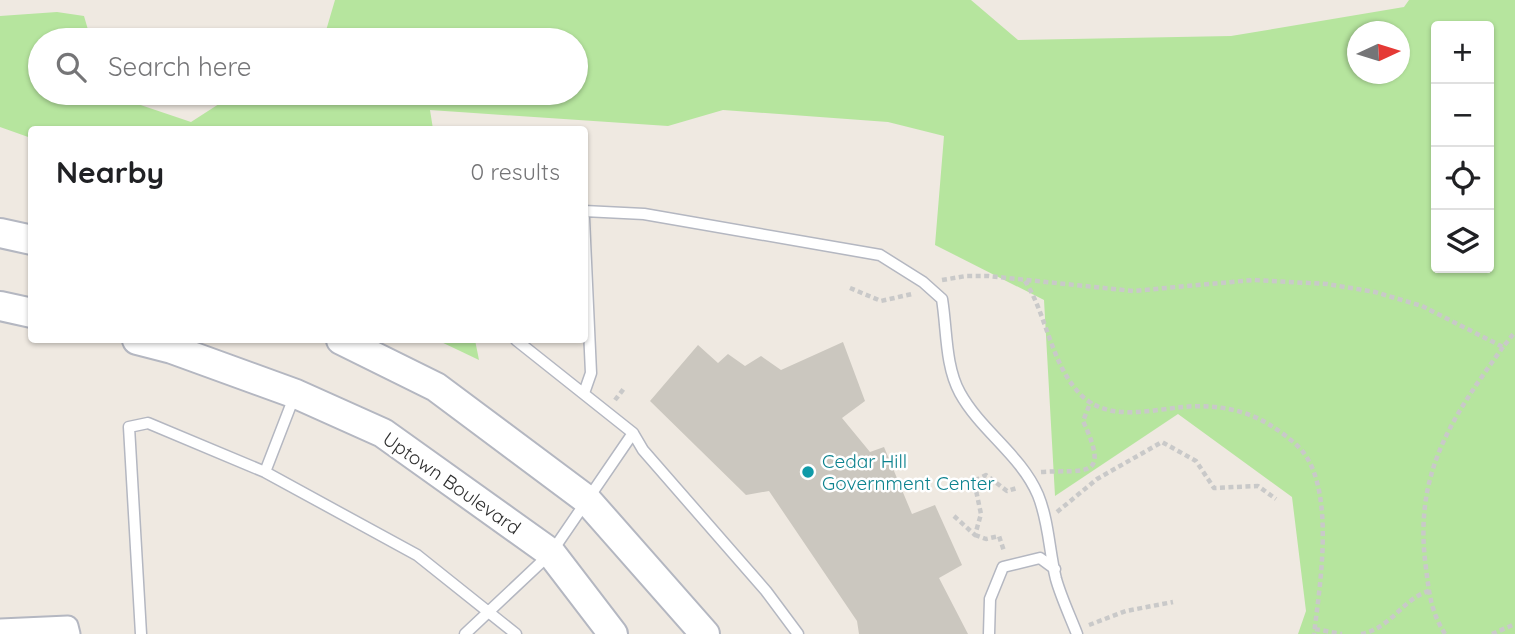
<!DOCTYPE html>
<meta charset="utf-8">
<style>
:root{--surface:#fff;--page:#f6f6f6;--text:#202124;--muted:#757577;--line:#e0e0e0}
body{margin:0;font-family:Quicksand,sans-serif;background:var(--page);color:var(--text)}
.controls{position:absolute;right:21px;top:21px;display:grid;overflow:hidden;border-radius:7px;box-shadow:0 2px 5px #0004}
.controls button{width:63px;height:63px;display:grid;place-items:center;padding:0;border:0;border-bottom:2px solid var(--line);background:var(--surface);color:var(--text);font:35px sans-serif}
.compass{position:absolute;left:1347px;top:21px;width:63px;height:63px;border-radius:50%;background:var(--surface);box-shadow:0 2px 5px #0004;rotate:86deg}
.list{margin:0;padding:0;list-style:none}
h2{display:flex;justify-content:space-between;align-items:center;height:91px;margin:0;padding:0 28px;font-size:30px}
h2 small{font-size:23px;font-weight:400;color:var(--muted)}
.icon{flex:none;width:38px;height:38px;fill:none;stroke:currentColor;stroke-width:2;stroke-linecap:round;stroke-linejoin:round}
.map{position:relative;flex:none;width:1515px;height:634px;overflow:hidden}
.search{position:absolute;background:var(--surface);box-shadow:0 2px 5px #0004;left:28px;top:28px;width:560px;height:77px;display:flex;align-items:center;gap:18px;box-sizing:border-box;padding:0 24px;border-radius:38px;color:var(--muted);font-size:26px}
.panel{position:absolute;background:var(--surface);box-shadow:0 2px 5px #0004;left:28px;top:126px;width:560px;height:217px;border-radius:7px}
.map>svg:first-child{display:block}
.green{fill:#b6e59e;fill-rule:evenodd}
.building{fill:#cbc7bf}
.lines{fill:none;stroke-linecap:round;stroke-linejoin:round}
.lane-casing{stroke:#b4b7c1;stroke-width:13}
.street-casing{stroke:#b4b7c1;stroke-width:23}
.secondary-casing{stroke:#b4b7c1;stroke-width:32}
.path{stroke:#c9c9c9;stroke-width:4.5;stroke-dasharray:5 3.5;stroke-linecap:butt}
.lane{stroke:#fff;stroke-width:10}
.street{stroke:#fff;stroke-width:19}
.secondary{stroke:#fff;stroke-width:28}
.culture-dot{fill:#0f9aa8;stroke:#fff;stroke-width:2.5}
.labels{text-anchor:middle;stroke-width:5;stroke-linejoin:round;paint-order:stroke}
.culture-label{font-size:19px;fill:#0d838f;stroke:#fff;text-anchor:start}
.street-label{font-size:19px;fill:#2e2e2e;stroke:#fff}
</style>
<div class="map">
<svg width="1515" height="634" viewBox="0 0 1515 634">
<rect width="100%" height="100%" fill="#efe9e1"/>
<path class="green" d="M335 0H971L1018 40 1231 36 1404 7 1409 0H1515V634H1298L1306 611 1292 497 1178 414 1055 496 1044 300 935 245 944 136 888 122 723 110 668 126 430 110 433 129 32 130 31 138 0 127V16L57 12 84 16 91 40H40V93H105L191 122 236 93H576V40H316L325 34ZM1436 26H1489V268H1436ZM1358 32H1400V74H1358Z
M437 340H475L479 360Z"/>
<path class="building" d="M843 342 865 401 842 418 870 452 884 447 912 514 935 505 962 565 939 578 968 634H859L857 621 769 491 746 495 650 401 698 345 718 363 728 354 745 366 761 356 781 370Z"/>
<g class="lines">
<defs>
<path id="lane" d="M584 211 644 214 880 255 923 282 942 299C947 329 945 366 960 393 981 431 1021 455 1038 495 1049 522 1049 551 1056 579 1061 597 1070 616 1077 634
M584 393 591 373 584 218
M633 433 643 450 766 591 798 634
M265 472 294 397
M141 634 129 427 148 423 265 472 417 555 516 634
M465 634 551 553 633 433 516 340
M989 634 990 599 1003 567 1040 558 1055 569"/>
<path id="street" d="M0 629 68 626 70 634"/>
<path id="secondary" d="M0 233 32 240
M0 306 32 313
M137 340 172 349 296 394 383 433 551 553 613 634
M341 340 436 387 586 499 705 634"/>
</defs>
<use href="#lane" class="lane-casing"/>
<use href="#street" class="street-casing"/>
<use href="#secondary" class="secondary-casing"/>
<path class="path" d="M942 280 966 276H988L1133 291 1253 280 1327 284 1375 292 1422 306 1503 347 1515 332
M1025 281C1047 315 1051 365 1081 395 1108 422 1150 410 1183 407 1212 404 1245 409 1270 425 1281 432 1294 441 1303 452 1335 493 1320 585 1314 634
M850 288 881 301 912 294
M615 400 625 387
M1041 472C1085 469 1111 481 1083 421L1091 401
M1057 512 1097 479 1162 442 1196 461 1214 488 1258 486 1276 499
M954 516 975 535 981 514 974 481 986 475 1007 491 1017 488
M975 535 986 539 999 536 1004 551
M1089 625 1126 611 1173 602
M1315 629 1342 634
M1361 634C1392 628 1402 599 1429 591
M1445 634C1431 612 1429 593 1426 568 1413 474 1451 419 1503 347
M1492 634 1515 624"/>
<use href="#lane" class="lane"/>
<use href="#street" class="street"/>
<use href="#secondary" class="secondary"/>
</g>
<circle class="culture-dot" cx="808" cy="472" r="7"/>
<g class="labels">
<g class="culture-label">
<text x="822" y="468">Cedar Hill<tspan x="822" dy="22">Government Center</tspan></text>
</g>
<g class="street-label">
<text transform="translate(452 483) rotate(35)" y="7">Uptown Boulevard</text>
</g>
</g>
</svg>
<div class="controls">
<button>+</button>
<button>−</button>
<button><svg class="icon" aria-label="locate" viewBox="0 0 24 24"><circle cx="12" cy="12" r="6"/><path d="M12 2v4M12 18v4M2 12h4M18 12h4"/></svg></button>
<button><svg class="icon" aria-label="layers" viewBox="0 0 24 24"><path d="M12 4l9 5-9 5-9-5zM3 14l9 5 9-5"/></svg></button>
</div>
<svg class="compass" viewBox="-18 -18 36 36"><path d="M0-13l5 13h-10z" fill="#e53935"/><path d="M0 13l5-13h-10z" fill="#757577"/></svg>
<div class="search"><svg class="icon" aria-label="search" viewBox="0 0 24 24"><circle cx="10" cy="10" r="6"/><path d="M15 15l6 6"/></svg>Search here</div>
<section class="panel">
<h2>Nearby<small>0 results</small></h2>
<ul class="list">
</ul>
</section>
</div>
